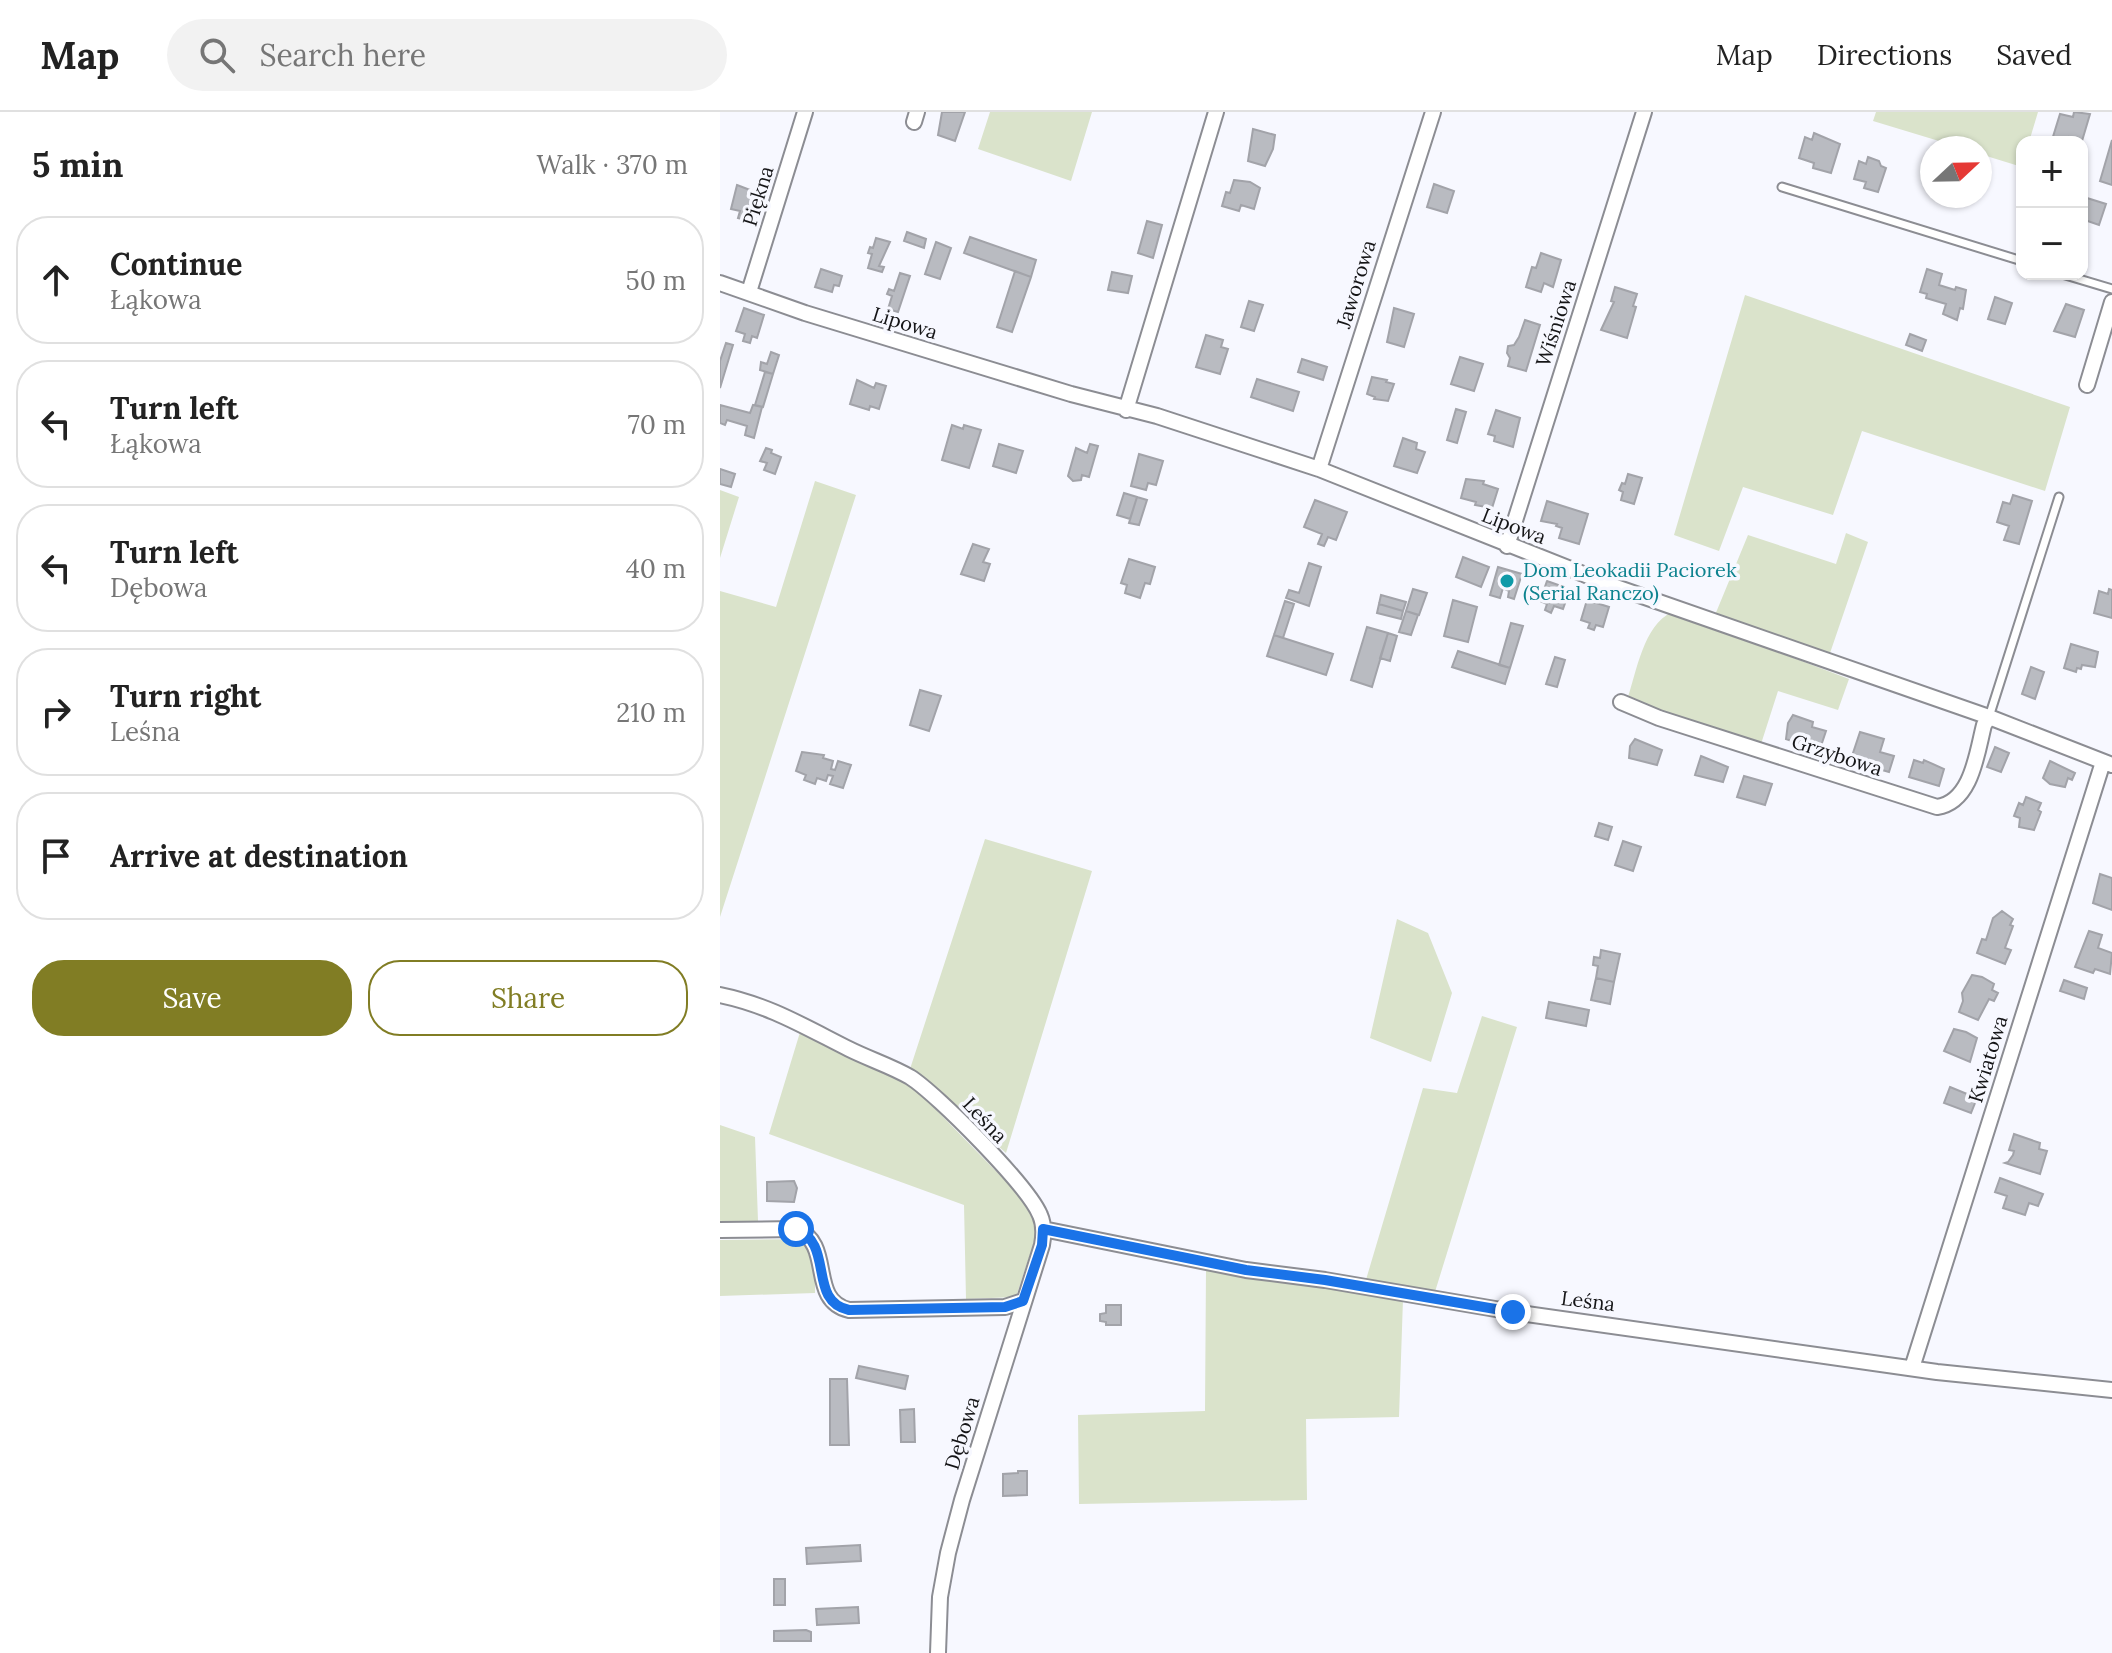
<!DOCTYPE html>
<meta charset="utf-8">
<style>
:root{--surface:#fff;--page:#f2f2f2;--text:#222;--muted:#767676;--line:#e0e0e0;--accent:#817d24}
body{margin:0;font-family:Lora,serif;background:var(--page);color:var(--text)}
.controls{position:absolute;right:24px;top:24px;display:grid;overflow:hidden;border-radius:16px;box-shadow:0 2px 6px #0004}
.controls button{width:72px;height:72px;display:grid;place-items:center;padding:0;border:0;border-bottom:2px solid var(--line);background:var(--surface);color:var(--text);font:40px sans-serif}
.compass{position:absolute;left:1200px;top:24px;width:72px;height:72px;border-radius:50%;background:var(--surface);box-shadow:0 2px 6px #0004;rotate:68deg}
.stop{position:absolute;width:24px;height:24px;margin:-18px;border:6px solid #1a73e8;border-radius:50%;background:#fff}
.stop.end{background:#1a73e8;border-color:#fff;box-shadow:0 2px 8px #0008}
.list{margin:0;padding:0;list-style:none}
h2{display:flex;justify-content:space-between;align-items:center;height:104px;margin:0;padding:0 32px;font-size:34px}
h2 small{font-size:26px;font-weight:400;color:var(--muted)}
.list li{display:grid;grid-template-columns:52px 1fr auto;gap:24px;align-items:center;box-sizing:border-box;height:128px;margin:0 16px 16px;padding:0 16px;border:2px solid var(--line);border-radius:32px}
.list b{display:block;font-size:30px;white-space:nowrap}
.list p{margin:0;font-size:26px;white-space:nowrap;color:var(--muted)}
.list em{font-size:26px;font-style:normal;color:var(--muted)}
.actions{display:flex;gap:16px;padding:24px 32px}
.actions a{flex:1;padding:18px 0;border:2px solid var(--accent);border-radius:32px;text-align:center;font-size:28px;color:var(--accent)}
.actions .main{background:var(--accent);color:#fff}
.icon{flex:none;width:44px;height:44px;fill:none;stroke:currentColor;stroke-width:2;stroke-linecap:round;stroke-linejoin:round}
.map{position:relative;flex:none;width:1392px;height:1541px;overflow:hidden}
header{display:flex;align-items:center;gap:48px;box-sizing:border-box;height:112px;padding:0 40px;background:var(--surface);border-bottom:2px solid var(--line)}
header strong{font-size:38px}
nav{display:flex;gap:44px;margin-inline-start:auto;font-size:28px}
.search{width:560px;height:72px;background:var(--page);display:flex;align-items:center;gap:20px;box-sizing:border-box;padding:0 28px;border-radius:44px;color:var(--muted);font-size:30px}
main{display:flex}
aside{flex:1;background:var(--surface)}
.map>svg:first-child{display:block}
.green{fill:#dae3cb}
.building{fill:#b9bbc1;stroke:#a2a3a9;stroke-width:2}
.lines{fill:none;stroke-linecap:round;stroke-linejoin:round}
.service-casing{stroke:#8c8d93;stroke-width:11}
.minor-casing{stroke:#8c8d93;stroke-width:18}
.service{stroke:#fff;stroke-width:7}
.minor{stroke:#fff;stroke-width:14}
.route{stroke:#1a73e8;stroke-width:10}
.culture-dot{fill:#0f9aa8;stroke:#f7f8ff;stroke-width:3}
.labels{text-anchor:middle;stroke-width:7;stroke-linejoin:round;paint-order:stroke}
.street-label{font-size:20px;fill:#151517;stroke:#f7f8ff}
.culture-label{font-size:20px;fill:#0d838f;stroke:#f7f8ff;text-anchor:start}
</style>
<header>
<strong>Map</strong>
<div class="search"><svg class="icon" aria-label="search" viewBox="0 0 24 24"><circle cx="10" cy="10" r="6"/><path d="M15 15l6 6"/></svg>Search here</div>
<nav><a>Map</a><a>Directions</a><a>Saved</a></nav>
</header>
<main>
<aside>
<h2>5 min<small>Walk · 370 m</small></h2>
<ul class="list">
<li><svg class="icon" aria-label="ahead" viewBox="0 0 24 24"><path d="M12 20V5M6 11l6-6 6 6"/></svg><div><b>Continue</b><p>Łąkowa</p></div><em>50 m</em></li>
<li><svg class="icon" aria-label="left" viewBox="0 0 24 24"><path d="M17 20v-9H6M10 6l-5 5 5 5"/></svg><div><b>Turn left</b><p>Łąkowa</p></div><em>70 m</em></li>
<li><svg class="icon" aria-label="left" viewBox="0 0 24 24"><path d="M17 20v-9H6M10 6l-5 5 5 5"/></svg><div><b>Turn left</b><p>Dębowa</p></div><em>40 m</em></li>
<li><svg class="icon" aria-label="right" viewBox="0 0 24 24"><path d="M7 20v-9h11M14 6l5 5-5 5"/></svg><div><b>Turn right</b><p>Leśna</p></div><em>210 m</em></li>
<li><svg class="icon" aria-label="arrive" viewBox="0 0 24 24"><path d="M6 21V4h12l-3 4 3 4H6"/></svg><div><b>Arrive at destination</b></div></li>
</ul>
<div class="actions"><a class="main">Save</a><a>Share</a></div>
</aside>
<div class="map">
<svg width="1392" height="1541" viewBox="0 0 1392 1541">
<rect width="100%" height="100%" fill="#f7f8ff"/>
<path class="green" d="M270 0H372L351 69 258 37Z
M1156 0H1318L1309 30H1302V55L1260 42V36H1242L1153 9Z
M1025 183 1350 295 1325 379 1142 319 1113 403 1023 375 999 439 954 423Z
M95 369 136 383 0 805V479L56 495Z
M0 378 19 385 0 446Z
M1126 421 1148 430 1109 544 995 503 1028 423 1116 452Z
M952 500 1129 567 1118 598 1058 579 1041 632 907 588C917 559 923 514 952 500Z
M265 727 372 759 286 1041 190 957Z
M677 807 708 821 732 881 711 950 650 926Z
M762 904 797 915 714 1183 645 1171 703 976 737 981Z
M81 917 189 970 307 1091 317 1121 296 1185 246 1187 244 1093 49 1022Z
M0 1013 35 1025 38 1109 0 1110Z
M85 1127 95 1142V1181L0 1184V1128Z
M486 1157 683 1187 679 1305 586 1307 587 1388 359 1392 358 1303 485 1299Z"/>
<path class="building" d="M222 0H245L235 29 218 23Z
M1354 0 1370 2 1362 29 1349 25 1347 30 1332 28 1340 2 1353 5Z
M533 17 555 23 553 37 545 54 528 49Z
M1094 21 1120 32 1111 61 1093 56 1094 51 1079 46 1085 25 1092 28Z
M1392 28V73L1380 69Z
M1148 45 1159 49 1161 54 1166 56 1158 80 1144 76 1146 70 1134 67 1139 49 1146 52Z
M514 68 530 70 540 76 534 97 521 93 519 99 502 94 506 80 510 81Z
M714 72 734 79 727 101 707 95Z
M17 73 43 83 35 107 26 104 25 108 18 106 20 99 11 97Z
M1367 86 1386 92 1379 113 1362 107Z
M427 109 442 113 433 146 418 141Z
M187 120 206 127 204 136 184 129Z
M250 125 316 148 311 165 244 141Z
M156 126 170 130 159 154 164 155 162 160 148 156 152 142 148 141 150 135 153 136Z
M216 130 231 136 220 167 205 162Z
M821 141 841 148 833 175 824 171 821 180 806 175 812 155 816 156Z
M101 157 122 164 119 174 114 173 112 180 95 175Z
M1207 157 1222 162 1219 173 1235 178 1236 175 1246 178 1243 197 1240 196 1237 208 1223 202 1226 192 1206 186 1207 182 1200 180Z
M295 159 311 165 292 220 277 215Z
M392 160 412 164 408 181 388 178Z
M180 161 190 164 178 200 168 197 172 184 167 182 169 177 174 179Z
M895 175 917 182 913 194 916 195 907 226 881 218 894 190 891 189Z
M1275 185 1292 191 1285 212 1268 207Z
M529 189 543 193 534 219 521 215Z
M1346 192 1364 198 1355 225 1334 219Z
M24 196 44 203 37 226 32 224 30 231 23 229 25 222 16 219Z
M674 196 694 202 684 235 667 230Z
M805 208 820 213 806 259 788 254 790 246 787 241 788 234 794 233 799 225Z
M1190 222 1206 228 1202 239 1186 233Z
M486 223 503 228 501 235 508 237 500 262 476 255Z
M6 231 13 233 0 276V249Z
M51 240 59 243 53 262 40 258 41 250 47 252Z
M740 245 763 252 754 279 731 272Z
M582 247 607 255 603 268 578 260Z
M45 260 53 262 43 295 35 293Z
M652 265 667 268 666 270 674 272 668 289 654 287 655 285 647 282Z
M537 267 579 280 573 299 531 285Z
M137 268 154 276 156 271 166 274 159 297 150 294 149 298 130 292Z
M0 293 30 301 33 293 42 295 34 326 25 323 27 314 7 308 5 313 0 311Z
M736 297 746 300 737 331 727 328Z
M776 298 800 306 793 335 774 329 775 324 768 322Z
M232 313 243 317 244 313 261 318 249 356 222 348Z
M683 326 697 331 696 337 705 340 697 361 674 354Z
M279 332 303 339 296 361 273 354Z
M370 332 378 334 369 365 362 363 361 368 353 369 348 364 356 336 367 341Z
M46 336 52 338 51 341 61 345 55 362 44 358 47 351 40 349Z
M419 342 443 349 436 373 428 371 426 378 411 374Z
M0 357 15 362 11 375 0 372Z
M908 362 922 366 914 392 901 388 903 380 899 378 902 371 905 372Z
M746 367 764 369 763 372 778 377 772 396 755 393 756 390 741 386Z
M404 381 417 385 410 407 397 403Z
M1293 383 1312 389 1299 432 1284 428 1289 414 1277 410 1283 390 1290 392Z
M417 385 427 388 419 413 409 411Z
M595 388 627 400 616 428 608 425 604 434 598 432 602 422 584 415Z
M827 389 868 402 859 432 839 426 842 416 836 414 837 412 821 409Z
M253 432 269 437 263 450 270 452 264 469 241 462Z
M743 445 769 455 761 475 736 465Z
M409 447 435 455 430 472 425 471 420 486 405 481 407 473 401 471Z
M589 451 601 455 589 494 566 486 569 478 579 481Z
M778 455 802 462 794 487 788 485 789 479 783 476 780 486 770 483Z
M827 469 850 477 843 497 834 494 831 501 825 498 827 492 820 489Z
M693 477 707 481 699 503 686 499Z
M1389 477 1392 478V506L1374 501 1379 479 1388 482Z
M661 483 686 490 683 499 659 492Z
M733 488 757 495 748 530 724 524Z
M867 488 889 495 883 515 876 513 874 518 868 516 870 511 861 508Z
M565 489 574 492 563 526 554 523Z
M659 492 683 499 681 507 657 501Z
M686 499 698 503 691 523 679 520Z
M791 511 803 514 790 556 779 553Z
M647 515 668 521 652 575 631 568Z
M668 521 677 524 670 549 660 546Z
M554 523 613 542 606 563 547 544Z
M1351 532 1378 540 1375 555 1362 553 1361 557 1357 556 1356 560 1344 556Z
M738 539 790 556 785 572 732 555Z
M835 545 845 548 837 575 826 572Z
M1311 555 1324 560 1315 587 1302 582Z
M200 578 221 584 209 619 190 613Z
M1073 603 1093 610 1092 615 1106 619 1101 634 1088 629 1086 634 1066 627 1068 611Z
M1140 620 1164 627 1160 640 1174 644 1169 660 1155 656 1156 651 1132 644Z
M915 627 942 638 937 653 909 646 910 634Z
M1275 635 1289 641 1281 660 1267 655Z
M82 640 104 643 103 646 113 649 111 657 115 658 118 649 131 653 123 676 110 672 113 664 108 663 106 669 97 666 95 672 84 668 86 663 76 659Z
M981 644 1008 655 1003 670 975 663Z
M1194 648 1203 651 1204 648 1224 657 1219 674 1189 665Z
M1330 649 1355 661 1352 668 1348 666 1345 675 1330 672 1323 666Z
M1024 664 1052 672 1045 693 1017 685Z
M1306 685 1321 691 1318 698 1321 700 1314 718 1299 715 1300 706 1294 704 1299 691 1303 693Z
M879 711 892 715 888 728 875 724Z
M903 729 921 735 913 759 895 753Z
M1380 762 1392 766V798L1373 791Z
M1282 799 1293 807 1290 813 1293 814 1285 836 1291 838 1285 852 1257 841 1262 827 1266 828 1273 806Z
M1369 819 1382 823 1378 836 1392 841 1390 862 1375 857 1373 861 1355 855Z
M881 838 900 842 894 870 876 866 878 854 873 853 874 845 880 846Z
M1252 863 1262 865 1274 872 1272 878 1278 881 1274 889 1269 887 1258 908 1239 900 1243 889 1242 881Z
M876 866 894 870 890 892 871 888Z
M1344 868 1367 876 1364 887 1340 879Z
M829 890 869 898 866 914 826 906Z
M1234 917 1246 920 1257 926 1250 950 1224 939Z
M1230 975 1257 986 1251 1001 1224 991Z
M1294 1022 1320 1031 1319 1037 1327 1039 1320 1062 1285 1051 1288 1050 1293 1043 1294 1039 1289 1038Z
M1280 1066 1323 1082 1318 1094 1309 1091 1305 1103 1283 1096 1287 1084 1275 1080Z
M74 1069 77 1076 74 1090 47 1089V1070Z
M386 1193H401V1213H386V1210L380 1209V1202L386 1201Z
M139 1254 188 1264 185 1277 136 1266Z
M110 1267H127L129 1333H110Z
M194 1297 195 1330H181L180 1298Z
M298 1359H307V1383L283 1384V1362L298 1361Z
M140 1433 141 1449 87 1452 86 1436Z
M54 1467H65V1493H54Z
M138 1495 139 1511 97 1513 96 1497Z
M86 1518 91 1520V1529H54V1519Z"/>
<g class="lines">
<defs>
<path id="service" d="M1062 75 1302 149
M1342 162 1392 177
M1269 605 1339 385"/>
<path id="minor" d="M194 10 197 0
M0 171 85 201 351 282 437 304 599 357 896 475 1269 605 1392 653
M29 180 85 0
M1367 273 1392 190
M406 298 496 0
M599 357 713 0
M787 434 924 0
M901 590 939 606 1217 695C1252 690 1257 640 1264 613L1269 605
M0 883C49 893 85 915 129 937 149 947 171 954 190 965 217 982 308 1074 320 1103 324 1112 324 1122 322 1133L242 1388 228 1441 220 1485 218 1541
M323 1117 526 1158 605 1168 793 1200 1217 1260 1392 1278
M0 1118 76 1117C115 1132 87 1188 129 1198L285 1195 303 1189
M1192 1256 1383 650"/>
</defs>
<use href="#service" class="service-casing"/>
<use href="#minor" class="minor-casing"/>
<use href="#service" class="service"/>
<use href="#minor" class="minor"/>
</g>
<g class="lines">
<path class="route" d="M76 1117C115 1132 87 1189 129 1198L285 1195 303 1189 322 1133 323 1117 526 1158 605 1168 793 1200"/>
</g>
<circle class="culture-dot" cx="787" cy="469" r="8"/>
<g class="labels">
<g class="street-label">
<text transform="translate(38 84) rotate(-73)" y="7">Piękna</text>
<text transform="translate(636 172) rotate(-73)" y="7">Jaworowa</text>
<text transform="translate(185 211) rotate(17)" y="7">Lipowa</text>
<text transform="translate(836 211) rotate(-72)" y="7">Wiśniowa</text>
<text transform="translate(794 414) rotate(21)" y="7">Lipowa</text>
<text transform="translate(1117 643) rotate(18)" y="7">Grzybowa</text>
<text transform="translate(1268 947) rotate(-73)" y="7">Kwiatowa</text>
<text transform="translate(265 1008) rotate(47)" y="7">Leśna</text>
<text transform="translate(868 1189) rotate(7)" y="7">Leśna</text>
<text transform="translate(242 1321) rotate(-73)" y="7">Dębowa</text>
</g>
<g class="culture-label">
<text x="803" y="465">Dom Leokadii Paciorek<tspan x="803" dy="23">(Serial Ranczo)</tspan></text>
</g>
</g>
</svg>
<div class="controls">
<button>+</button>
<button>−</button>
</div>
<svg class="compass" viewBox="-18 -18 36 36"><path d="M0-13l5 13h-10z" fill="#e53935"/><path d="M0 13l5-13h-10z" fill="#767676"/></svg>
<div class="stop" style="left:76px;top:1117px"></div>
<div class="stop end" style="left:793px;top:1200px"></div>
</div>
</main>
